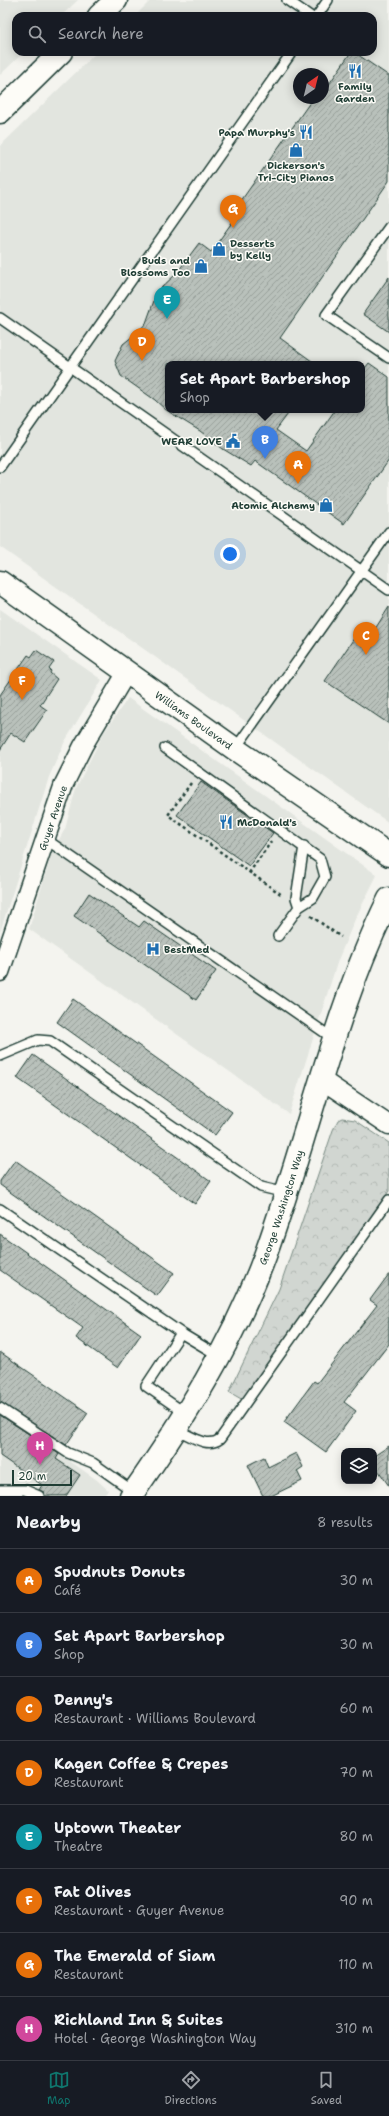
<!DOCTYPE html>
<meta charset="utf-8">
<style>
:root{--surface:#171b24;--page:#242831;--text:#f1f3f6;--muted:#9ea1a6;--line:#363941;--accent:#0f766e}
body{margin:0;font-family:"Shantell Sans",sans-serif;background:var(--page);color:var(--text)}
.controls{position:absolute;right:12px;bottom:12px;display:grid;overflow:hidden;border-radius:8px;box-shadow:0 2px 10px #0003}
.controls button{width:36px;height:36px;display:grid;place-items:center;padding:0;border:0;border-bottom:1px solid var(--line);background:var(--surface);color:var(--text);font:20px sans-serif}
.compass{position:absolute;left:293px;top:68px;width:36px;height:36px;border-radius:50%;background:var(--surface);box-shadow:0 2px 10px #0003;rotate:35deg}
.scale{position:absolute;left:12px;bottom:10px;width:60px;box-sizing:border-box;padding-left:4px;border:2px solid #1f3d34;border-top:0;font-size:11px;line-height:14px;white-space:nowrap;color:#1f3d34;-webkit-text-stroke:3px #fdfcf7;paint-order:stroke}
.you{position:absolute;left:230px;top:554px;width:14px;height:14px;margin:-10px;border:3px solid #fff;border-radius:50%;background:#1a73e8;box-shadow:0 0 0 6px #1a73e833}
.badge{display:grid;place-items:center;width:26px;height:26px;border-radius:50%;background:var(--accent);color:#fff;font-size:13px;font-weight:700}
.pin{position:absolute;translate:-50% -33px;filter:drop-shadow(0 1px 2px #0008)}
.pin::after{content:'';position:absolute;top:21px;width:14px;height:12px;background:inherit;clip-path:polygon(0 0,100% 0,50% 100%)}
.popup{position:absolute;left:165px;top:361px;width:200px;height:52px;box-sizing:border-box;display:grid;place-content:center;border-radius:8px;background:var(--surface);filter:drop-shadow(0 1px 3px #0005);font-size:13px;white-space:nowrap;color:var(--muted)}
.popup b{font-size:15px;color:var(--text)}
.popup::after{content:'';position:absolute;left:50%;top:100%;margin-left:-8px;border:8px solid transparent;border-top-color:var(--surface)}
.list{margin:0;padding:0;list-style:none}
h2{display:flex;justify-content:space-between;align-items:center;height:52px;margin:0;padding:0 16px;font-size:17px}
h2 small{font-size:13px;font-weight:400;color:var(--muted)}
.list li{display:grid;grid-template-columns:26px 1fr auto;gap:12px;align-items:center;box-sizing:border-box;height:64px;padding:0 16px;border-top:1px solid var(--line)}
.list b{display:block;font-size:15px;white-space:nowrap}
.list p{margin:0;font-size:13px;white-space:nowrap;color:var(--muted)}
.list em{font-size:13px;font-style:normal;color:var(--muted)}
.icon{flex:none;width:22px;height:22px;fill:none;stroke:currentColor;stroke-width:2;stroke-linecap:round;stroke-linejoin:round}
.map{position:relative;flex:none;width:389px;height:1496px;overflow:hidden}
.search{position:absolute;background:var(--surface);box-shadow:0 2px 10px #0003;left:12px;right:12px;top:12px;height:44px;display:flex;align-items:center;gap:10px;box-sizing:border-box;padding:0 14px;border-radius:12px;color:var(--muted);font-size:15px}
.sheet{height:564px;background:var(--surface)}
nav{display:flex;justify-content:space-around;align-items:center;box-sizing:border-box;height:56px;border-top:1px solid var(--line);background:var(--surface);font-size:11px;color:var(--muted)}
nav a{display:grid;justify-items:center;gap:2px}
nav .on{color:var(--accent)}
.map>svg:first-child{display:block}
.built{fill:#e2e5df;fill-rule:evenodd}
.forest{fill:url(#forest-crowns);stroke:#788a82}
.building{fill:url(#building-hatch);stroke:#1f3d34}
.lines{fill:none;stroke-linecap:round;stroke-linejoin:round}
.lane-casing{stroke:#1f3d34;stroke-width:12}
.street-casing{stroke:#1f3d34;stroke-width:21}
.secondary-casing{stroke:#1f3d34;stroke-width:25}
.primary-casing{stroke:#1f3d34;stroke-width:25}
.path{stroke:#1f3d34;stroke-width:2.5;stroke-dasharray:3 3;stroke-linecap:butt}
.lane{stroke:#fdfcf7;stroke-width:9}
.street{stroke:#fdfcf7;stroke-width:18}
.secondary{stroke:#fdfcf7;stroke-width:22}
.primary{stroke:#fdfcf7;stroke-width:22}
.labels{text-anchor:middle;stroke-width:3;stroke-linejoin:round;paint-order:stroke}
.poi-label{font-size:10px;font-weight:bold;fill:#1f3d34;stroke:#fdfcf7;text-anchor:end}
.street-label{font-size:10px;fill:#1f3d34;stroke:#fdfcf7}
</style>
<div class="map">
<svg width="389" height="1496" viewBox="0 0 389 1496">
<defs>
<pattern id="forest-crowns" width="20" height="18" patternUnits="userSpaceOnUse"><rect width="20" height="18" fill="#d1d6d1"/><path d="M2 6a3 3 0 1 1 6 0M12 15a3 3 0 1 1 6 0" fill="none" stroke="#b3b9b4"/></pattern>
<pattern id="building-hatch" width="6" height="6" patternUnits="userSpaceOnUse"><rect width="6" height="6" fill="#b9c1bb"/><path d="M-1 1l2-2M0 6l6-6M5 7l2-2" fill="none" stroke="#969e99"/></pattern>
</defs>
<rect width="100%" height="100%" fill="#f4f4ef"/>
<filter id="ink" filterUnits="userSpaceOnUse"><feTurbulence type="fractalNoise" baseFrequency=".025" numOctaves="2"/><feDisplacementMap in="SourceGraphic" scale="8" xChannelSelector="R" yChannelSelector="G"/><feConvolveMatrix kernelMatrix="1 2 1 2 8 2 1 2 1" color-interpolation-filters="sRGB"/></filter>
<g filter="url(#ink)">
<path class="built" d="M0 0H78L61 16H16V52H24L0 75Z
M151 0H389V823L0 547V146L97 52H373V16H135ZM299 74H323V98H299ZM168 364H362V410H168Z
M0 609 102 680 64 743 49 777 0 932Z
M128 698 377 875 356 917 338 960 289 1114 29 929 52 852 65 829 76 788 103 734Z
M0 1413 97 1480 108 1490 104 1496H0Z"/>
<path class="forest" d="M342 1118 355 1120 389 1143V1191L243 1400 229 1392 279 1289 333 1130 338 1120Z"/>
<path class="building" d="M351 52H354L389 76V181L280 338 316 364H168V410H291L276 430 306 451 335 410H362V372L369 363 389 377V460L344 524 255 461 251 466 223 449 200 431 166 410 155 400 121 376 115 361 123 344 138 332 146 323 155 298 162 287 176 274 199 243 211 252 240 211 236 208 313 98H323V93Z
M389 277V332L363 314Z
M389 607V724L325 681 365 622 375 629Z
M36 650 54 662 49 669 51 671 50 673 57 679 40 705 47 710 25 742 11 733 0 750V695L28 655 31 657Z
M201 782 273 833 249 866 177 815Z
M89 893 139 927 144 921 216 971 196 1000 74 916Z
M73 999 232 1112 215 1135 57 1022Z
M33 1055 211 1181 195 1204 17 1078Z
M15 1160 174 1273 157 1296 0 1185V1181Z
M0 1234 141 1334 118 1368 76 1338 83 1328 0 1270Z
M389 1274V1344L344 1402 356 1411 326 1452 284 1422 314 1381 317 1383 377 1305 370 1300Z
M0 1352 88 1413 66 1445 0 1402Z
M0 1415 59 1454 56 1459 80 1475 66 1496H45L44 1492 39 1490 42 1485 0 1456Z
M389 1446V1486L374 1464V1456Z
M296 1453 303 1467 297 1471 302 1481 271 1496H263L248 1465 264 1457 268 1467Z"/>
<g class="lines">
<defs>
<path id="lane" d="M287 0 310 16
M317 16 328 0
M389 227 326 315 389 358
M0 318 389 590
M0 467 292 52
M165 748 320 859 325 877 313 898 299 907 278 936
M235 749 389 532
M44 838 334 1039
M299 907 296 898 304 846
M0 1056 38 1040 50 1041 261 1187 286 1193
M0 1209 184 1335 219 1356
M181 1333 146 1386 185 1413
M0 1408 68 1453 93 1463 134 1492
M177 1430C190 1435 207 1449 220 1439L389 1200
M0 1490H25L39 1496"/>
<g id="street">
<path id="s1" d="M0 972 64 784 83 746 127 672"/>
<path d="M322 1080 389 1125"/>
</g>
<g id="secondary">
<path id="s2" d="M0 582 235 749 389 855"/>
</g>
<g id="primary">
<path d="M99 16 116 0"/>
<path d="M0 112 61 52"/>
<path id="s3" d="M131 1496C184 1420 233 1343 265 1256 308 1138 333 1012 389 899"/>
</g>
</defs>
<use href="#lane" class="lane-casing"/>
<use href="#street" class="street-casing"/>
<use href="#secondary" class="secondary-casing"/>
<use href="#primary" class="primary-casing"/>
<path class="path" d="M191 783 168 815 282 895
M249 873 271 842
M311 916 341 937"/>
<use href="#lane" class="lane"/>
<use href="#street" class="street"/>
<use href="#secondary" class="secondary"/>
<use href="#primary" class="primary"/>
</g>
</g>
<defs>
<symbol id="restaurant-bare" viewBox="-9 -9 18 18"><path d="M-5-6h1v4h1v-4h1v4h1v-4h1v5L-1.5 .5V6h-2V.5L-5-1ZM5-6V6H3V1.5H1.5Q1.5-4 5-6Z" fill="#1f6fb2" stroke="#fdfcf7" stroke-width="2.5" paint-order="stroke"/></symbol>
<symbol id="shop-bare" viewBox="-9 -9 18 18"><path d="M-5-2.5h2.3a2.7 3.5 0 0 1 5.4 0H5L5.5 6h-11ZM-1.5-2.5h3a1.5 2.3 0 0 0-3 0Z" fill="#1f6fb2" stroke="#fdfcf7" stroke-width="2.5" paint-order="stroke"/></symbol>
<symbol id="civic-bare" viewBox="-9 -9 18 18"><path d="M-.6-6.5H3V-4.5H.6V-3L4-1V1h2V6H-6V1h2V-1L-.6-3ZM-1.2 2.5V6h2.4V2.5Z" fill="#1f6fb2" stroke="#fdfcf7" stroke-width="2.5" paint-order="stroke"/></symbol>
<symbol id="hospital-bare" viewBox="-9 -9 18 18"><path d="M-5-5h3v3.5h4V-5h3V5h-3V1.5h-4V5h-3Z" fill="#1f6fb2" stroke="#fdfcf7" stroke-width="2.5" paint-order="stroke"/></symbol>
</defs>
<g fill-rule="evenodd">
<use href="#restaurant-bare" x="345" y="61" width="20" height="20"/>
<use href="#restaurant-bare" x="296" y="122" width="20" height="20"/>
<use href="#shop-bare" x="286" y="140" width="20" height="20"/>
<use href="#shop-bare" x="209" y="239" width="20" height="20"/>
<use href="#shop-bare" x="191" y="256" width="20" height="20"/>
<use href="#civic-bare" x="223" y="431" width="20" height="20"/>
<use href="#shop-bare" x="316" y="495" width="20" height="20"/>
<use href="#restaurant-bare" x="216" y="812" width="20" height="20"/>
<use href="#hospital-bare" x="143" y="939" width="20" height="20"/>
</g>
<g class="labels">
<g class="poi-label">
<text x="355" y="90" text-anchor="middle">Family<tspan x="355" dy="12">Garden</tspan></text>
<text x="295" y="136">Papa Murphy's</text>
<text x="296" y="169" text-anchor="middle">Dickerson's<tspan x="296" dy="12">Tri-City Pianos</tspan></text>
<text x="230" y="247" text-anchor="start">Desserts<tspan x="230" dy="12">by Kelly</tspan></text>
<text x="190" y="264">Buds and<tspan x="190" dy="12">Blossoms Too</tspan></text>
<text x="222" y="445">WEAR LOVE</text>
<text x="315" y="509">Atomic Alchemy</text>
<text x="237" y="826" text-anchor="start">McDonald's</text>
<text x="164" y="953" text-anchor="start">BestMed</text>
</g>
<g class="street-label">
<text dy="4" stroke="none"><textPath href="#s2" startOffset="238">Williams Boulevard</textPath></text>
<text dy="4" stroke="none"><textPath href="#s1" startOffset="163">Guyer Avenue</textPath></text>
<text dy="4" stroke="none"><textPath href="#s3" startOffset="327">George Washington Way</textPath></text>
</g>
</g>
</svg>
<div class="controls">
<button><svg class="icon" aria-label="layers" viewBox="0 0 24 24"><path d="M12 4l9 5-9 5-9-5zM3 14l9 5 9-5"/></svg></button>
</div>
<svg class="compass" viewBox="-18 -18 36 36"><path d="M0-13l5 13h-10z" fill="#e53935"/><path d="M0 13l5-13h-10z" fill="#9ea1a6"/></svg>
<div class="scale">20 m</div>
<div class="you"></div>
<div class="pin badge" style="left:298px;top:484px;background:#e8710a">A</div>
<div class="pin badge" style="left:265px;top:459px;background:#3f7fe0">B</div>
<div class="popup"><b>Set Apart Barbershop</b>Shop</div>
<div class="pin badge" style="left:366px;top:655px;background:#e8710a">C</div>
<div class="pin badge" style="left:142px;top:361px;background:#e8710a">D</div>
<div class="pin badge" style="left:167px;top:319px;background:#0f9aa8">E</div>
<div class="pin badge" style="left:22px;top:700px;background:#e8710a">F</div>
<div class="pin badge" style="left:233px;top:228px;background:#e8710a">G</div>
<div class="pin badge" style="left:40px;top:1465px;background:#d1479c">H</div>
<div class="search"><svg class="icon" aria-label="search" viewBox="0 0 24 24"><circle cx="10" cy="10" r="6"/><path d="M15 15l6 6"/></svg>Search here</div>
</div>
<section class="sheet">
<h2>Nearby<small>8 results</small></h2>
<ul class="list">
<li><span class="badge" style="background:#e8710a">A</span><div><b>Spudnuts Donuts</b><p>Café</p></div><em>30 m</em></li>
<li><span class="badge" style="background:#3f7fe0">B</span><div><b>Set Apart Barbershop</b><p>Shop</p></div><em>30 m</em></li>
<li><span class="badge" style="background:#e8710a">C</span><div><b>Denny's</b><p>Restaurant · Williams Boulevard</p></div><em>60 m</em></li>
<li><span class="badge" style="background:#e8710a">D</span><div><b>Kagen Coffee &amp; Crepes</b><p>Restaurant</p></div><em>70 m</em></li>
<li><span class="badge" style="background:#0f9aa8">E</span><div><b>Uptown Theater</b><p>Theatre</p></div><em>80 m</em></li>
<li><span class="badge" style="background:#e8710a">F</span><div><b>Fat Olives</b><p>Restaurant · Guyer Avenue</p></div><em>90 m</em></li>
<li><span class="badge" style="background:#e8710a">G</span><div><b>The Emerald of Siam</b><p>Restaurant</p></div><em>110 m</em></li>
<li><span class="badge" style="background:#d1479c">H</span><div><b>Richland Inn &amp; Suites</b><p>Hotel · George Washington Way</p></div><em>310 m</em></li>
</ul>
</section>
<nav>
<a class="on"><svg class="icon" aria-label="map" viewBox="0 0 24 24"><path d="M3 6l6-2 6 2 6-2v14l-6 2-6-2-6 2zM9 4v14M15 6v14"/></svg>Map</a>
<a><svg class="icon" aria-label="directions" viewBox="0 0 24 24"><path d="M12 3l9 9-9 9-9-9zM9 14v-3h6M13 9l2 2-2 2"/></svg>Directions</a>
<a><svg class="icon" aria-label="saved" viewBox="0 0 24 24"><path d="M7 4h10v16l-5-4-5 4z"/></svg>Saved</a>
</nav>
